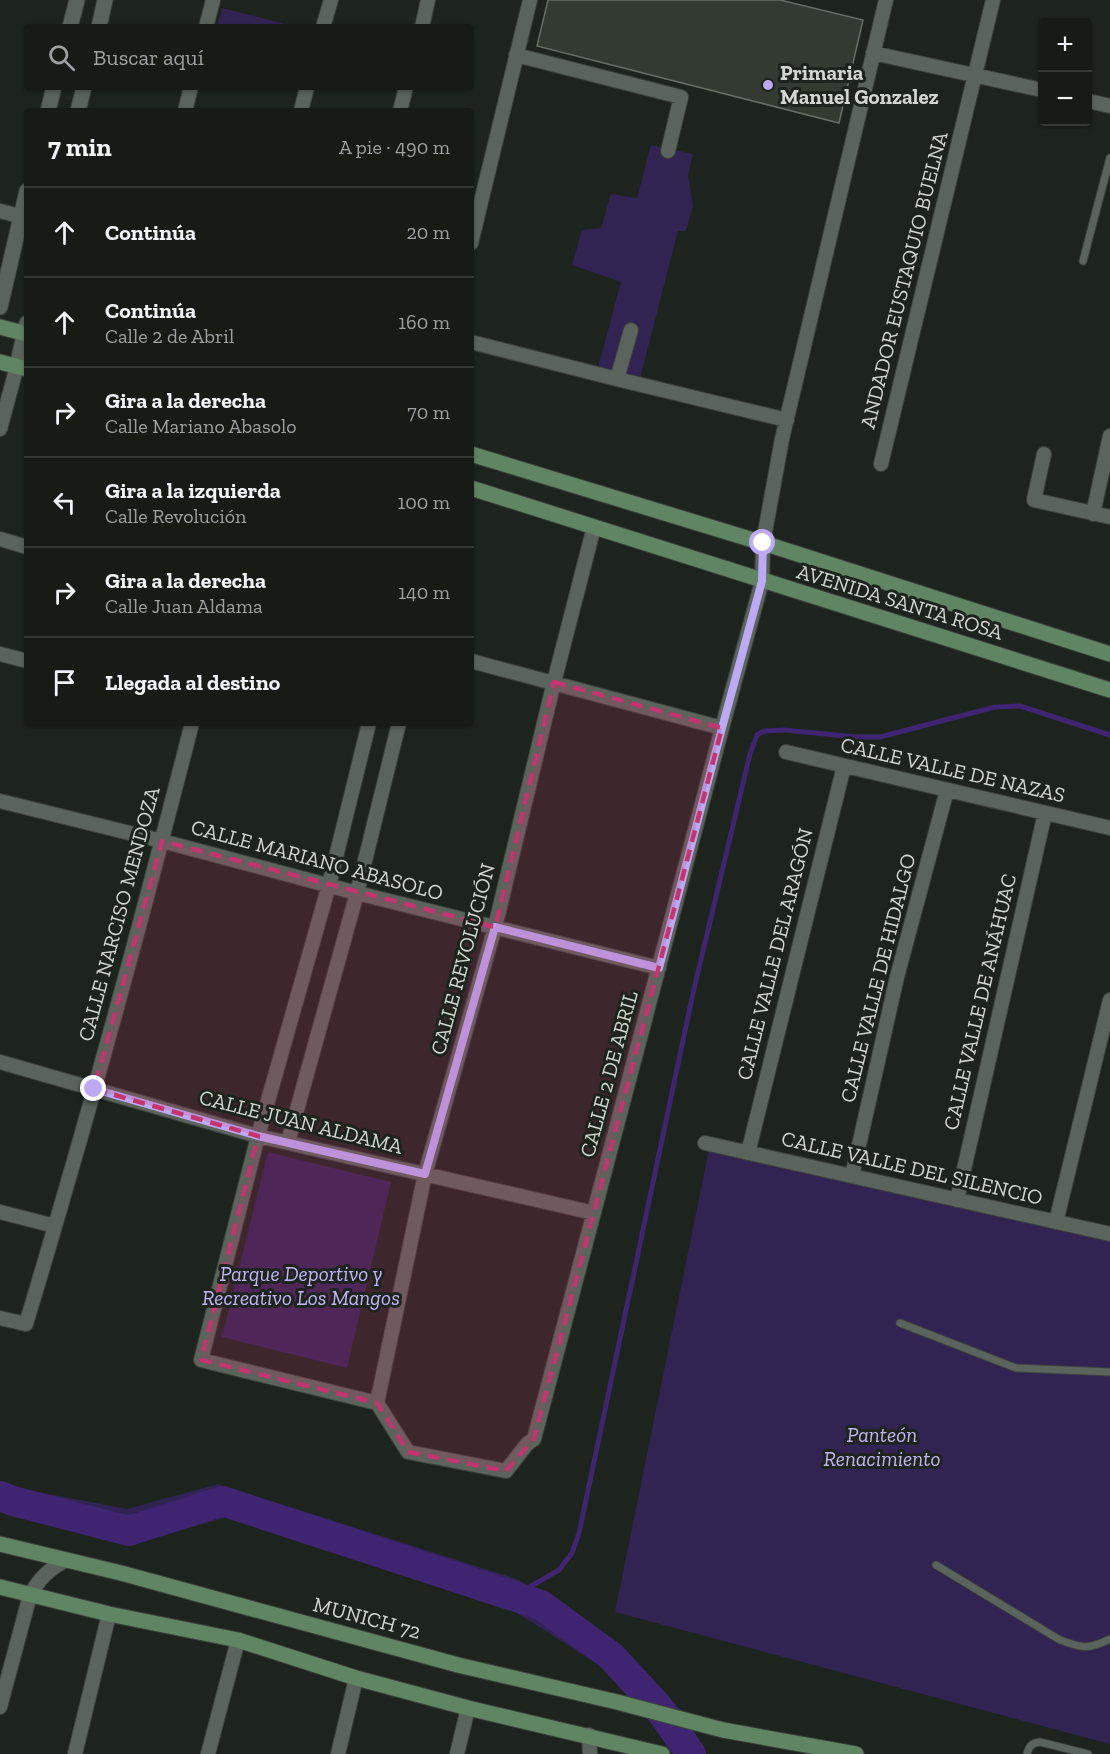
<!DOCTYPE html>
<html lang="es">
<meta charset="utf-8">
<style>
:root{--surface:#161b16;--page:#1f241f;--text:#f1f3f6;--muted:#9ea1a1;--line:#353935}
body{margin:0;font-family:"Zilla Slab",serif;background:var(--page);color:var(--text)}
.controls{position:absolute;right:18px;top:18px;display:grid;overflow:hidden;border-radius:6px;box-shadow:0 2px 4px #0004}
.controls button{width:54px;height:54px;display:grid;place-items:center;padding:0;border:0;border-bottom:2px solid var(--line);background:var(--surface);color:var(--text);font:30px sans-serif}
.stop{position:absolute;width:18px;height:18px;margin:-14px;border:4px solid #bcaaf6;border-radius:50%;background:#fff}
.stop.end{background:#bcaaf6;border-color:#fff;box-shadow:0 2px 6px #0008}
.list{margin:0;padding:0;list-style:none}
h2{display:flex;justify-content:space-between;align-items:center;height:78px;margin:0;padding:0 24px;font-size:26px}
h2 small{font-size:20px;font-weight:400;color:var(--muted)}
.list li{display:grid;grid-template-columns:39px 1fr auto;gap:18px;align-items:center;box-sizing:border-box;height:90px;padding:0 24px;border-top:2px solid var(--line)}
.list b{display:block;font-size:22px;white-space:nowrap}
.list p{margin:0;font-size:20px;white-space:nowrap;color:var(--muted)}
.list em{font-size:20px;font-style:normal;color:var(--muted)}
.icon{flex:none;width:33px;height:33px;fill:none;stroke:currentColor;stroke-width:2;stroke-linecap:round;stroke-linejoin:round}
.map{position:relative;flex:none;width:1110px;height:1754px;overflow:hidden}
.search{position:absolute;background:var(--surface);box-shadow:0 2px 4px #0004;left:24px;top:24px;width:450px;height:66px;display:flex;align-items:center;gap:15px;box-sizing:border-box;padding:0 21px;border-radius:6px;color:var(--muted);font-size:22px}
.panel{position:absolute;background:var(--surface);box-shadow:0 2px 4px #0004;left:24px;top:108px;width:450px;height:618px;border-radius:6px}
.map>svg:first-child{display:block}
.green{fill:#312352}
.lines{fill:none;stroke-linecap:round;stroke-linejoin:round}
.stream{stroke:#3f2571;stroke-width:5}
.river{stroke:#3f2571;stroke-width:30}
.building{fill:#323a32;stroke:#656d65;stroke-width:1.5}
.service-casing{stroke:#3c413c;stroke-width:9}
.minor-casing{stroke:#3c413c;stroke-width:16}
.tertiary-casing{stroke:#3c413c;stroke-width:17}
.secondary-casing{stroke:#3c413c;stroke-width:17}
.service{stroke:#5b645c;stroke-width:7}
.minor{stroke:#5b645c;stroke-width:14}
.tertiary{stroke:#5b645c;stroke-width:15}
.secondary{stroke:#5f8563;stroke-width:15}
.route{stroke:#bcaaf6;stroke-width:8}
.marked{fill:#c4346d;fill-opacity:0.2;stroke:#c4346d;stroke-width:4.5;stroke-dasharray:12 8;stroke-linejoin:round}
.poi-dot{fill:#bcaaf6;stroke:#1d241d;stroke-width:2}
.labels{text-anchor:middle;stroke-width:6;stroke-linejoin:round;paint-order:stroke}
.poi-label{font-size:21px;font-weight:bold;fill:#d1d6d1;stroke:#1d241d;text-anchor:start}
.street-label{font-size:21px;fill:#d1d6d1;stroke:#1d241d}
.park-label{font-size:21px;font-style:italic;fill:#c2b4f5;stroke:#1d241d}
</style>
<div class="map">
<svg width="1110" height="1754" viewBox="0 0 1110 1754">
<rect width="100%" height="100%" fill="#1d241d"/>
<path class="green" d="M222 8 297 27H217Z
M651 145 693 154 688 175 693 206 686 231H678L639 382 597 371 621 282 572 265 582 230 601 228 611 194 637 198Z
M709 1149 1110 1241V1744L615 1612Z
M268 1152 391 1182 347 1368 222 1337Z
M0 1482 13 1487 127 1509 218 1484 517 1579 570 1608 629 1656 680 1709 696 1754H685L651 1723 607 1670 517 1613 227 1517 128 1546 0 1512Z"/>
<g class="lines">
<path class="stream" d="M514 1596 559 1570 572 1553 579 1533 693 993 750 754 757 735 764 731 784 730 856 737H880L995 707 1020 706 1110 735"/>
<path class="river" d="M0 1496 13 1501 129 1531 222 1501 541 1605 611 1656 658 1707 691 1754"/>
</g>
<path class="building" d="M548 0H780L863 20 839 123 537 46Z"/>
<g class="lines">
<defs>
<path id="service" d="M1083 261 1110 158
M900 1323 1016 1368 1110 1372
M936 1565 1060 1640C1082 1648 1088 1650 1110 1639
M1027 1754C1029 1746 1032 1743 1040 1742L1088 1754"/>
<path id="minor" d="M206 27 213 0
M323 27 331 0
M422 27 428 0
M873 53 1042 90
M516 55 681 97 668 151
M1088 101 1110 106
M185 111 191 87
M301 111 307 87
M400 111 406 87
M0 211 27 218
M471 243 530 0
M471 342 617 379 787 420
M617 379 631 330
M0 429 17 366
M1044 454 1034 500 1110 517
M881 464 993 0
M1093 514 1110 436
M0 539 27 547
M0 654 27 661
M471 661 722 728
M369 723 329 885 258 1136 201 1360 377 1403 408 1452 506 1471 527 1444 534 1439 722 728 762 581 763 543 782 439 886 0
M786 752 1110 828
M0 801 162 841 357 893 659 968
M0 1062 258 1136 594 1213
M288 1142 357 893 399 723
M705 1143 1110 1234
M748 1153 844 766
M852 1176 897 977 947 790
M957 1200 1045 813
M0 1212 55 1226
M1056 1222 1110 1000
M0 1318 26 1324C86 1125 141 924 192 723
M377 1403 425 1174 495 927 554 682 594 527
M0 1707 30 1595C39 1579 49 1569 66 1560
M589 1735 590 1754
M75 1754 109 1614
M208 1754 238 1640
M338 1754 356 1678
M457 1754 468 1708"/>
<path id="tertiary" d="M70 27 77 0
M99 27 105 0
M48 111 54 87
M78 111 84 87
M0 307 27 191
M17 366 27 323"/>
<path id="secondary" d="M0 327 27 334
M0 362 27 369
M471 454 763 543 1110 654
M471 488 1110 690
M0 1544 121 1573 458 1665 617 1702 723 1730 856 1754
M0 1587 109 1614 238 1640 356 1678 468 1708 662 1754"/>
</defs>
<use href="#service" class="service-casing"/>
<use href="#minor" class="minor-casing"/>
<use href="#tertiary" class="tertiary-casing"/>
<use href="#secondary" class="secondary-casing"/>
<use href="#service" class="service"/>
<use href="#minor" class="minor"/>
<use href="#tertiary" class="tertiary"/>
<use href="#secondary" class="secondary"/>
</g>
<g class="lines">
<path class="route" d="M94 1089 258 1136 425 1174 495 927 659 968 722 728 762 581 763 543"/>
</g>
<path class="marked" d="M554 682 722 728 534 1439 506 1471 408 1452 377 1403 201 1360 258 1136 94 1089 162 841 495 927Z"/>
<circle class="poi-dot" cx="768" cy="85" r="6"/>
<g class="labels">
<g class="poi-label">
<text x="780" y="80">Primaria<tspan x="780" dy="24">Manuel Gonzalez</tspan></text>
</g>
<g class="street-label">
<text transform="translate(904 280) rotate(-76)" y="7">ANDADOR EUSTAQUIO BUELNA</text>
<text transform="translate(900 602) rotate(17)" y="7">AVENIDA SANTA ROSA</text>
<text transform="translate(953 770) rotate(13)" y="7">CALLE VALLE DE NAZAS</text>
<text transform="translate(317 860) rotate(15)" y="7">CALLE MARIANO ABASOLO</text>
<text transform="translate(119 914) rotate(-75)" y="7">CALLE NARCISO MENDOZA</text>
<text transform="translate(775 954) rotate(-76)" y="7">CALLE VALLE DEL ARAGÓN</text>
<text transform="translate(463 959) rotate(-75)" y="7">CALLE REVOLUCIÓN</text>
<text transform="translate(878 978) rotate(-76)" y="7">CALLE VALLE DE HIDALGO</text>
<text transform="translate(980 1002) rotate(-77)" y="7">CALLE VALLE DE ANÁHUAC</text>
<text transform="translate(609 1074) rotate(-75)" y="7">CALLE 2 DE ABRIL</text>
<text transform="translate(301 1122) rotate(14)" y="7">CALLE JUAN ALDAMA</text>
<text transform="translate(912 1168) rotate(13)" y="7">CALLE VALLE DEL SILENCIO</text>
<text transform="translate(367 1618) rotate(15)" y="7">MUNICH 72</text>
</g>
<g class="park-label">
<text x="301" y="1281">Parque Deportivo y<tspan x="301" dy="24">Recreativo Los Mangos</tspan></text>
<text x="882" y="1442">Panteón<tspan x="882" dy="24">Renacimiento</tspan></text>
</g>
</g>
</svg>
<div class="controls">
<button>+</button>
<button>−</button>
</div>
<div class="stop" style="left:763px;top:543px"></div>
<div class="stop end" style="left:94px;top:1089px"></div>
<div class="search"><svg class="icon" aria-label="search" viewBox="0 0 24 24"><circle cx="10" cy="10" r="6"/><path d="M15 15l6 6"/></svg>Buscar aquí</div>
<section class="panel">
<h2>7 min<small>A pie · 490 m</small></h2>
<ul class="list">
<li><svg class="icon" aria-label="ahead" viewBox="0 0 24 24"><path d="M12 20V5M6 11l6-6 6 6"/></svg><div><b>Continúa</b></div><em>20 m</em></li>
<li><svg class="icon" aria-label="ahead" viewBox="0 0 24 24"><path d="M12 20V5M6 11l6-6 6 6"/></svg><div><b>Continúa</b><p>Calle 2 de Abril</p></div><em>160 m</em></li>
<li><svg class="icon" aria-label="right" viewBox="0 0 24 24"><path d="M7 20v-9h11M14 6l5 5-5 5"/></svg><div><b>Gira a la derecha</b><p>Calle Mariano Abasolo</p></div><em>70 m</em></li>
<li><svg class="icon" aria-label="left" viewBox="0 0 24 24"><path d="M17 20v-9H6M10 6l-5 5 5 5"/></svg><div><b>Gira a la izquierda</b><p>Calle Revolución</p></div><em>100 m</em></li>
<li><svg class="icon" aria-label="right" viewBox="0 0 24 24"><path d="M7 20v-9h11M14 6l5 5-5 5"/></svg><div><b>Gira a la derecha</b><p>Calle Juan Aldama</p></div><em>140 m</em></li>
<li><svg class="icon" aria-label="arrive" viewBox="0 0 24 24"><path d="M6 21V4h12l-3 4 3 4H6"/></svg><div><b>Llegada al destino</b></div></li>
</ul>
</section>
</div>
